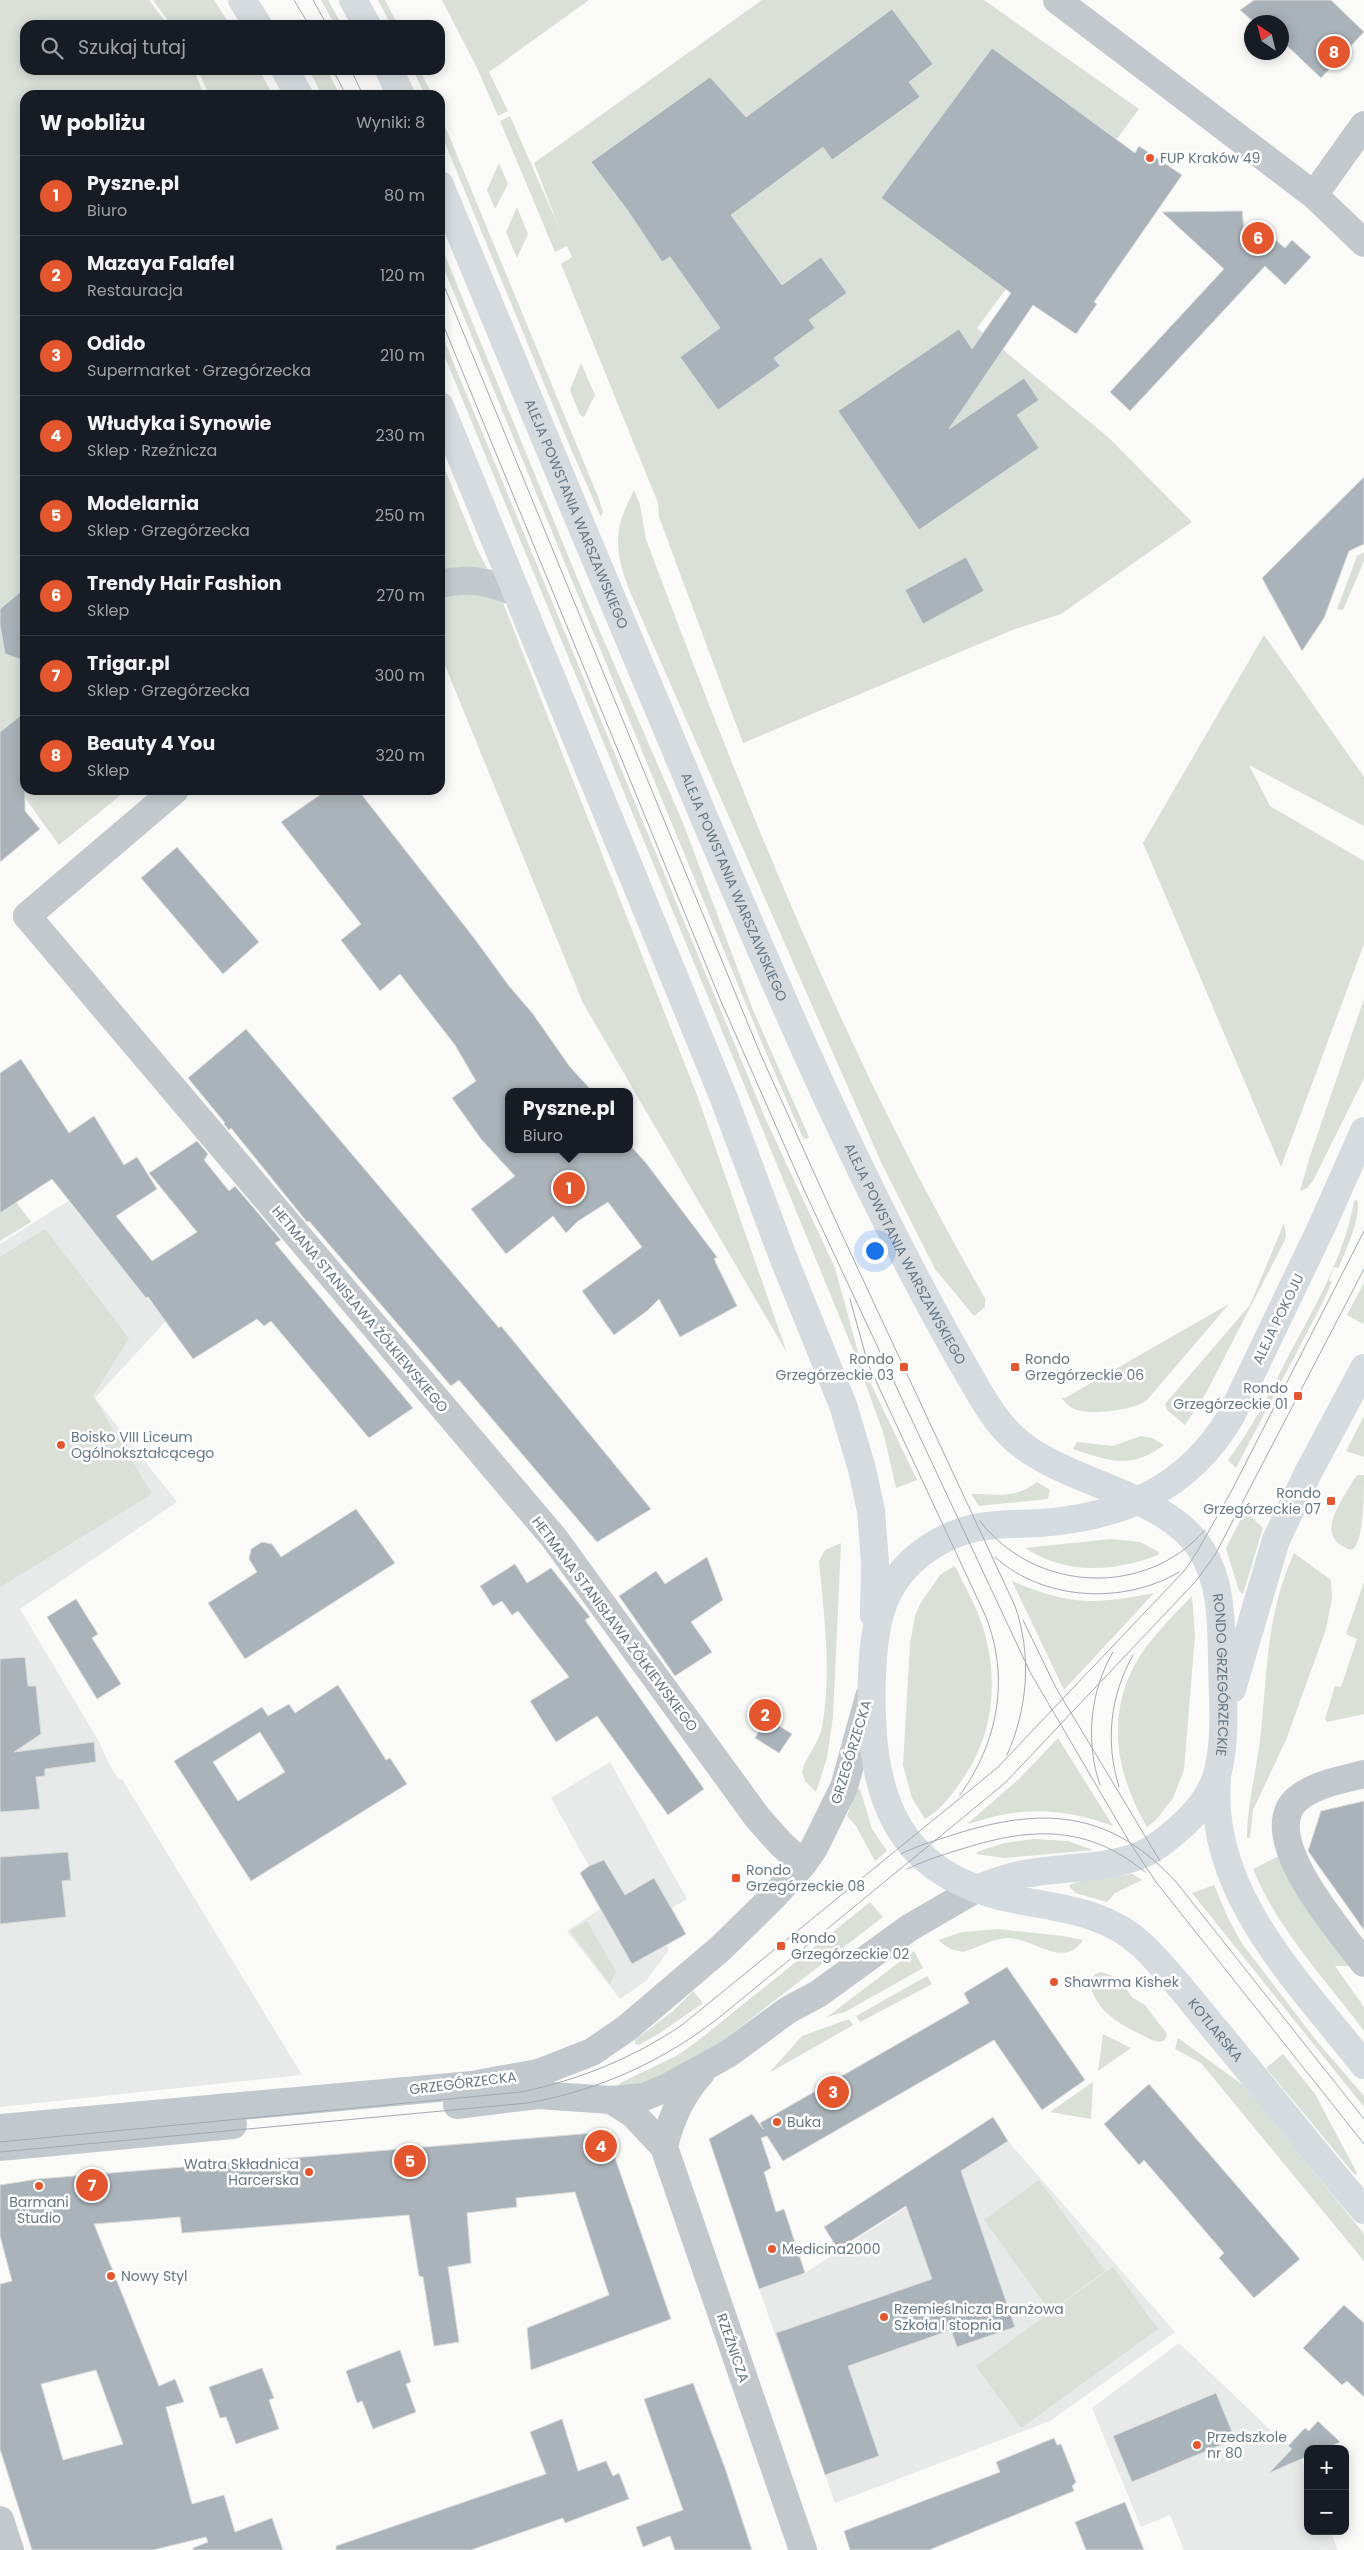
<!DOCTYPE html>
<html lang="pl">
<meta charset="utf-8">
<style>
:root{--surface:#171b24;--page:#20242c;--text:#f1f3f6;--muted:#9ea1a6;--line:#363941;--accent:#e4572e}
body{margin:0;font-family:Poppins,sans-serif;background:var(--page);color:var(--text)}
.controls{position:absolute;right:15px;bottom:15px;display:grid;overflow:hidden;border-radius:10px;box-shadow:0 2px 12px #0003}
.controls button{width:45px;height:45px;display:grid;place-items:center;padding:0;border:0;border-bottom:1px solid var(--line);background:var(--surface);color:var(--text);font:25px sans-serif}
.compass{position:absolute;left:1244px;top:15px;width:45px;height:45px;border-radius:50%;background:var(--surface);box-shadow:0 2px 12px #0003;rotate:325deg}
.you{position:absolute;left:874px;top:1250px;width:18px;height:18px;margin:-12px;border:4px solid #fff;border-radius:50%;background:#1a73e8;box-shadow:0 0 0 8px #1a73e833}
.badge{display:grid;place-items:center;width:32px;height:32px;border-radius:50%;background:var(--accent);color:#fff;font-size:16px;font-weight:700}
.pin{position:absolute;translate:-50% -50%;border:2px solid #fff;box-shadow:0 1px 5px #0006}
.popup{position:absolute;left:505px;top:1088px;width:128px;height:65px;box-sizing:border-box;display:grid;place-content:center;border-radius:10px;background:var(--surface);filter:drop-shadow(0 1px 4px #0005);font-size:16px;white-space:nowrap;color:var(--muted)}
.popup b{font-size:19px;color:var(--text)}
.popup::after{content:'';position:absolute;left:50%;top:100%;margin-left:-10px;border:10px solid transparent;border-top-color:var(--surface)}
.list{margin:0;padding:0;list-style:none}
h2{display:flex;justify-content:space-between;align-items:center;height:65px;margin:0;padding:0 20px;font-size:21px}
h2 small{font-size:16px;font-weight:400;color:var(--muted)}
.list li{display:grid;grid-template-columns:32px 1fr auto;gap:15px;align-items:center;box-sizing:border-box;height:80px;padding:0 20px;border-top:1px solid var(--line)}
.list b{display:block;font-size:19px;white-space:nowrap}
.list p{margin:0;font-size:16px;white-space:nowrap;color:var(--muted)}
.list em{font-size:16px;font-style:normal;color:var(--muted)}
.icon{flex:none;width:28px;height:28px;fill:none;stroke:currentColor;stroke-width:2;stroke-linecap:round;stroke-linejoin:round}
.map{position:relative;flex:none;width:1364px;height:2550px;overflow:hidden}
.search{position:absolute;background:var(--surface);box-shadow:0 2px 12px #0003;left:20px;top:20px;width:425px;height:55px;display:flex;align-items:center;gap:12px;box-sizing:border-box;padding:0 18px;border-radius:15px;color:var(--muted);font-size:19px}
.panel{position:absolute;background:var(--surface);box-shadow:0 2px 12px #0003;left:20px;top:90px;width:425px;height:705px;border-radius:15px}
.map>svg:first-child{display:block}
.built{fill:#e8e9e9}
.green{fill:#dadfd7}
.building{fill:#aab3b9;stroke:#dcdcda;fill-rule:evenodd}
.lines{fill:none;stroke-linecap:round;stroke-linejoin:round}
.minor{stroke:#c3c8cc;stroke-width:28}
.major{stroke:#d6dbdf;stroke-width:28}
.tram{stroke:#a2aab0;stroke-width:1}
.poi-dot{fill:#e4572e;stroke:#fff;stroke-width:2}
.labels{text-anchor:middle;stroke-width:5;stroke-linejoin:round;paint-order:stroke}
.poi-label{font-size:14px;fill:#657683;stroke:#fff;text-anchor:start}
.street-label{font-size:14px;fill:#657683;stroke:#fff}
</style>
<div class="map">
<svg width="1364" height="2550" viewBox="0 0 1364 2550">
<rect width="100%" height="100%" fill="#fafaf8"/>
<path class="built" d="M68 1201 166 1321 95 1398 177 1502 20 1609 98 1740 111 1768 119 1780 122 1779 302 2075 0 2107V1244Z
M610 1762 687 1899 672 1908 686 1934 666 1944 669 1950 646 1981 620 1999 567 1931 600 1909 580 1873 589 1866 551 1798Z
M1008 2141 1175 2332 1050 2421 835 2503 759 2289 805 2273Z
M1179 2343 1301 2459 1308 2475V2531H1330L1338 2550H1184L1170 2515 1141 2527 1092 2408Z"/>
<path class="green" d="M0 0H149L168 25H25V70H194L204 95H25V790H127L59 845 0 763Z
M153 0H214L230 25H171Z
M321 0H328L342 25H335Z
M378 0H385L398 25H391Z
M442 0H589L489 72 508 111 498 116 477 68Z
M762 0H984L1139 109 977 328 1109 438 1192 522 1061 614 1015 629 743 743 659 517 658 503 561 264 572 257 567 246 555 252 500 121 510 116 560 230 534 163Z
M198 70H259L273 95H209Z
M309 70H327L340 95H322Z
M413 70H420L432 95H425Z
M440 114 599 499 603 512 601 517 571 449 440 131Z
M499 163 508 184 495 209 487 190Z
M517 207 528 234 517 258 506 232Z
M440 243 585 597 683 823 753 1010 809 1137 807 1139 803 1138 764 1048 440 259Z
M440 330 766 1120 835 1268 861 1363 917 1480 896 1488 884 1435 854 1352 440 345Z
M581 363 595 395 584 417 580 415 570 390Z
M440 457 477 549 496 585 697 1095 787 1353 583 1003 440 653Z
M634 490 640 505 646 539C743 799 846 1057 985 1298V1307L974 1316 935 1269 881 1162 648 633C637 605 618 573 618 541 618 523 626 506 634 490Z
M1364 552V561L1343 610 1337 609 1357 556Z
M1264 635 1364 777V826L1249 765 1270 806 1364 861V944L1281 1167 1143 843Z
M1364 999V1078L1314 1179 1307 1188 1300 1191 1310 1156Z
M0 1180 31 1222 0 1241Z
M1357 1200C1362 1212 1347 1249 1341 1262L1338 1268 1334 1267 1329 1280 1332 1282 1322 1304 1236 1468 1228 1460C1253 1427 1271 1390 1290 1353 1315 1306 1345 1255 1354 1201Z
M1284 1223 1286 1235 1284 1242 1206 1393 1185 1425 1167 1410 1165 1404 1250 1305Z
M45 1229 129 1338 93 1396 152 1494 0 1587V1257Z
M1364 1283V1323L1363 1324 1347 1315Z
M1229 1304 1147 1400C1136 1410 1091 1415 1077 1410 1070 1408 1066 1403 1061 1398H1065Z
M1364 1416V1457L1346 1451Z
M1141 1436 1152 1438 1164 1445C1131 1470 1108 1461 1073 1449L1077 1442 1113 1446Z
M1358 1475H1364C1364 1491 1364 1546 1351 1550 1312 1537 1341 1503 1354 1479Z
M1037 1482 1050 1490 1048 1499 979 1506 971 1494C998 1494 1015 1499 1037 1482Z
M1245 1511 1263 1528 1243 1594 1239 1591 1226 1548Z
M1111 1539 1140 1542 1159 1552 1158 1555C1114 1572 1066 1575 1025 1548Z
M841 1543 833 1717 827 1758 816 1792 805 1781 802 1772C805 1757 819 1744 822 1727 832 1671 824 1616 819 1561L825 1550Z
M1294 1553 1331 1580 1332 1598 1326 1629 1286 1740 1253 1810 1250 1838H1247C1247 1805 1256 1773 1260 1740 1268 1672 1265 1618 1294 1553Z
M954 1566 956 1568C966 1589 979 1611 985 1634 998 1682 993 1733 966 1774 955 1791 942 1809 925 1819L912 1798 903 1765 910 1644 915 1616 920 1604 940 1575Z
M1012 1581C1070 1605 1093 1605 1154 1593L1064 1690Z
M1364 1582V1714L1327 1722 1325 1719 1335 1686 1341 1687 1357 1639 1346 1634Z
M1192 1596 1195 1635 1184 1770 1173 1798 1156 1820 1147 1827C1113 1769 1104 1705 1146 1647 1160 1629 1176 1612 1192 1596Z
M1058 1738 1113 1826C1075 1812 1040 1807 1001 1815 989 1817 978 1822 967 1824L1019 1779Z
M860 1789 872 1829 887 1851 875 1861 856 1826 847 1816 856 1790Z
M1034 1839 1068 1841 1093 1850 1005 1858 976 1854 977 1852 1004 1843Z
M1283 1854 1351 1966H1335L1364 2007V2031C1325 1979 1278 1930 1253 1869Z
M1132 1874 1142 1880 1115 1893 1107 1902 1075 1893 1069 1886C1076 1879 1119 1877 1132 1874Z
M1214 1885 1228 1918 1241 1942 1315 2039 1364 2096V2107L1192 1893Z
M870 1902 883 1917 721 2042 698 2059 650 2083 619 2086 620 2083 678 2055 699 2040Z
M587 1921 616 1972 610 1984 570 1931Z
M998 1929 1063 1936 1083 1940C1063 1970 1035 1938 1007 1938 992 1939 977 1948 963 1952L950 1949 938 1940 962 1932Z
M914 1951 923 1968 845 2012 827 2017Z
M1101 1972 1116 1977 1133 1998 1145 2005 1167 2034 1165 2040 1159 2042 1152 2040C1125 2026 1097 2016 1090 1983L1095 1974Z
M927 1976 932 1984 860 2022 856 2016Z
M693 1991 703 2003 660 2033 639 2045 635 2044V2040L673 2011Z
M849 2019 853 2025 769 2073 802 2036Z
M1103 2034 1131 2048 1098 2071Z
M1178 2038 1243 2085 1364 2234V2261L1201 2063 1175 2049Z
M1283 2054 1315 2094 1357 2173 1355 2175 1266 2068Z
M1093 2082 1091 2119 1050 2112Z
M1039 2180 1105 2271 1050 2311 984 2220Z
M1113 2267 1158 2329 1021 2428 976 2366Z"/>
<path class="building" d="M1254 0H1331L1364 32 1321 78 1282 41V22H1254L1240 10Z
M892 9 933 64 909 82 920 97 832 160 823 147 731 215 782 285 821 257 847 293 809 320 815 328 774 358 780 366 718 410 680 357 720 328 670 257 662 262 628 211 591 162 710 77 746 117Z
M992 48 1135 153 1139 146 1182 175 1094 302 1097 304 1076 334 1033 305 949 429 1024 378 1039 400 1017 415 1039 448 919 530 838 411 959 329 972 349 1011 293 881 198Z
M1242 211 1244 228H1261L1285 248 1292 240 1311 257 1285 285 1265 266 1130 411 1110 392 1224 269 1162 212Z
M1364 477V544L1349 551 1324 618 1302 651 1262 578Z
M966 557 984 591 923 624 905 590Z
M25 588V661L5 654 0 625V609Z
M25 712V811L40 829 0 862V732Z
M327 790H358L474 938 509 986 533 1014 570 1067 593 1092H509V1149H629V1144L646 1163 717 1257 714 1259 737 1306 680 1337 659 1299 647 1311 614 1335 582 1291 642 1247 608 1202 578 1221 566 1233 553 1216 506 1254 471 1209 515 1176 481 1139 452 1098 476 1081 455 1045 400 974 380 991 341 940 361 924 281 822Z
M177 847 259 942 223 974 141 878Z
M246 1029 499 1328 501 1326 651 1509 597 1542 459 1380 451 1386 309 1221 307 1222 231 1128 229 1130 224 1124 225 1123 188 1078Z
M21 1059 69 1133 94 1116 124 1165 137 1157 157 1189 116 1216 152 1261 197 1232 149 1173 197 1141 208 1154 204 1160 229 1191 235 1186 281 1240 275 1243 413 1408 369 1438 271 1321 264 1326 257 1319 193 1359 148 1297 146 1298 52 1179 0 1213V1073Z
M356 1509 395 1563 245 1659 208 1603 257 1572 249 1559 251 1549 262 1542 272 1544 281 1557Z
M707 1557 723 1600 691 1622 712 1652 675 1676 619 1596 656 1571 665 1584Z
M515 1564 527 1583 551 1568 590 1617 585 1620 704 1789 668 1815 597 1716 556 1742 530 1701 569 1677 518 1611 512 1615 502 1601 493 1606 480 1586Z
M76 1599 98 1634 92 1638 121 1684 97 1699 47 1617Z
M25 1657 28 1686H36L41 1734 14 1752 94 1742 96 1762 45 1769V1776L36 1777 40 1809 0 1812V1659Z
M338 1685 386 1760 390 1758 407 1784 251 1881 174 1761 262 1707 268 1716 289 1704 295 1713ZM260 1732 285 1772 238 1801 213 1762Z
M767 1718 792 1734 779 1753 755 1738Z
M1364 1801V1930L1308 1851 1321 1811Z
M68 1852 71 1880 62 1881 66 1917 0 1924V1857Z
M604 1860 625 1895 654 1878 686 1934 632 1964 580 1873 589 1866Z
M1007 1967 1085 2080 1042 2110 994 2040 783 2161 767 2136 761 2138 771 2168 764 2172 776 2212 784 2209 805 2273 759 2289 709 2139 752 2114 763 2129 760 2123 969 2003 964 1993Z
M1149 2084 1300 2259 1254 2298 1219 2258 1224 2253 1144 2160 1139 2165 1104 2124Z
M993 2117 1008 2141 961 2171 1015 2327 957 2347 951 2330 848 2366 879 2456 825 2475 776 2333 932 2279 906 2206 838 2249 824 2227Z
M606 2132 671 2319 531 2370 527 2328 609 2295 575 2192 516 2198 517 2207 467 2213 471 2263 448 2267 459 2342 434 2346 423 2277 419 2276 409 2215 182 2233 180 2217 94 2224 159 2386 175 2379 184 2402 166 2407 192 2504 224 2495 235 2532 272 2518 283 2550H193V2548L208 2542 206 2537 153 2550H32L0 2449V2284L12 2281 0 2236V2185L38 2179ZM96 2370 123 2444 63 2460 41 2384Z
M1344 2305 1364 2323V2397L1347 2381 1342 2385 1303 2348Z
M400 2350 411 2382 406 2384 416 2412 373 2429 362 2401 357 2403 346 2371Z
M262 2368 274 2398 269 2400 279 2429 236 2444 226 2417 220 2418 209 2387Z
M693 2383 725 2468 752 2550H675L670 2536 643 2547 636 2527 683 2510 644 2399Z
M1216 2393 1235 2439 1132 2482 1113 2436Z
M562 2419 578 2471 606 2461 613 2476 619 2473 629 2499 565 2523 563 2518 471 2550H336V2546L546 2474 530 2432Z
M1318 2421 1340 2442 1325 2449H1308V2456L1269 2473 1292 2449 1288 2446 1305 2428 1309 2431Z
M1054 2438 1057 2445 1061 2444 1076 2482 1072 2486 1074 2491 929 2550H850L844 2531 1000 2472 996 2462Z
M1125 2502 1144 2550H1086L1075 2522Z"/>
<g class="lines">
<path class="minor" d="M1057 0 1314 195 1364 243
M1314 195 1364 125
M440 584C468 577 491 582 517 593
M175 790 27 916 554 1538 757 1817 781 1844 803 1864
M1364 1774C1341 1780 1314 1784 1296 1800 1257 1838 1341 1932 1364 1963
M611 2100 633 2114 664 2147 803 2550
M457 2105 538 2095 611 2100 644 2097 666 2088 728 2054 788 2010 818 1994 909 1928 976 1889
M0 2128 472 2085 538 2073 592 2052 627 2028 721 1948 774 1896 803 1864 814 1848 844 1787 869 1697
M0 2147 233 2125
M664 2147C670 2120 682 2094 701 2073
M0 2520 10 2550"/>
<g class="major">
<path d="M242 0 258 25"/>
<path d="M353 0 367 25"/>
<path d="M285 70 299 95"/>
<path d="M389 70 401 95"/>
<path id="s1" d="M440 185C528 398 616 610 706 822 788 1014 870 1206 976 1387 988 1408 1002 1430 1022 1445 1073 1485 1168 1495 1202 1551 1221 1582 1221 1620 1222 1654 1222 1692 1227 1734 1218 1771 1213 1792 1200 1809 1184 1824 1172 1835 1157 1848 1141 1855 1109 1868 1071 1867 1037 1872 1016 1874 996 1881 976 1889"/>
<path d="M440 406 723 1096 783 1257 843 1405 862 1469 871 1511 875 1562 874 1615"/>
<path id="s2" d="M1364 1131 1322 1226 1231 1416C1188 1489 1122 1517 1040 1523 999 1525 972 1522 935 1544 883 1575 874 1619 872 1675 868 1791 891 1876 1018 1900 1063 1909 1106 1912 1142 1945 1168 1970 1190 1999 1213 2027 1264 2087 1312 2150 1364 2210"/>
<path d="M1232 1689 1276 1540 1308 1473 1364 1368"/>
<path d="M1217 1778C1207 1893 1299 1982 1364 2065"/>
</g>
<path class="tram" d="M294 0 309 25
M313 0 327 25
M333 70 346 95
M351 70 363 95
M440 276 760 1053 839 1228 1015 1606C1032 1655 1028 1708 1007 1755
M440 317 720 999 805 1192 1030 1672 1130 1843 1156 1882 1364 2144
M850 1299 868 1364 986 1617C1010 1679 998 1742 960 1795
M980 1521C1035 1593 1146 1598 1205 1530
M995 1557C1043 1601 1124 1605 1179 1572
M1023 1620 1056 1688 1160 1861
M1100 1785C1085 1742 1090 1691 1113 1652
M1119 1787C1105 1742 1110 1696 1133 1655
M901 1854C920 1844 941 1839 962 1832 1049 1806 1113 1813 1177 1883L1364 2119
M907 1869C926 1860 945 1854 965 1848 1032 1827 1088 1825 1145 1872
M0 2142 521 2092C579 2080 633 2058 682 2025L997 1768 1185 1570 1197 1552 1232 1490 1364 1231
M0 2152 528 2103C600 2090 664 2061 721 2016L1005 1783 1196 1581 1215 1555 1364 1269"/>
</g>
<g class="poi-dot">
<circle cx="1150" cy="158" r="5"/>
<rect x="899" y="1362" width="10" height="10" rx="2.5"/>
<rect x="1010" y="1362" width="10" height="10" rx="2.5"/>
<rect x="1293" y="1391" width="10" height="10" rx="2.5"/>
<circle cx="61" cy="1445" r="5"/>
<rect x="1326" y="1496" width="10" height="10" rx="2.5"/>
<rect x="731" y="1873" width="10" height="10" rx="2.5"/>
<rect x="776" y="1941" width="10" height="10" rx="2.5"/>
<circle cx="1054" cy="1982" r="5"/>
<circle cx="777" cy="2122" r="5"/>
<circle cx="309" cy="2172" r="5"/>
<circle cx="39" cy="2186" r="5"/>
<circle cx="772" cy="2249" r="5"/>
<circle cx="111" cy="2276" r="5"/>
<circle cx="884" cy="2317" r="5"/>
<circle cx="1197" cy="2445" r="5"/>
</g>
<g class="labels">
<g class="poi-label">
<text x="1160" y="163">FUP Kraków 49</text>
<text x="894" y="1364" text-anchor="end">Rondo<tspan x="894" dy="16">Grzegórzeckie 03</tspan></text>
<text x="1025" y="1364">Rondo<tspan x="1025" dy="16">Grzegórzeckie 06</tspan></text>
<text x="1288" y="1393" text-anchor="end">Rondo<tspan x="1288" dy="16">Grzegórzeckie 01</tspan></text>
<text x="71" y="1442">Boisko VIII Liceum<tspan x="71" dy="16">Ogólnokształcącego</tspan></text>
<text x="1321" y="1498" text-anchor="end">Rondo<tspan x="1321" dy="16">Grzegórzeckie 07</tspan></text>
<text x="746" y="1875">Rondo<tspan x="746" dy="16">Grzegórzeckie 08</tspan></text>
<text x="791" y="1943">Rondo<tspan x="791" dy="16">Grzegórzeckie 02</tspan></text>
<text x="1064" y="1987">Shawrma Kishek</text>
<text x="787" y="2127">Buka</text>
<text x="299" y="2169" text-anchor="end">Watra Składnica<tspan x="299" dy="16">Harcerska</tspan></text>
<text x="39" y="2207" text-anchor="middle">Barmani<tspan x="39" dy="16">Studio</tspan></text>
<text x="782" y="2254">Medicina2000</text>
<text x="121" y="2281">Nowy Styl</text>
<text x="894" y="2314">Rzemieślnicza Branżowa<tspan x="894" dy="16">Szkoła I stopnia</tspan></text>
<text x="1207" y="2442">Przedszkole<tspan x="1207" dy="16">nr 80</tspan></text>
</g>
<g class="street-label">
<text dy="5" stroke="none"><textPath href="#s1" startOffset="356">ALEJA POWSTANIA WARSZAWSKIEGO</textPath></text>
<text dy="5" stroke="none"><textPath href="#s1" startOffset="761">ALEJA POWSTANIA WARSZAWSKIEGO</textPath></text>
<text dy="5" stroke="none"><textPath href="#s1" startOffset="1166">ALEJA POWSTANIA WARSZAWSKIEGO</textPath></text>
<text transform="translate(360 1309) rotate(50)" y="5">HETMANA STANISŁAWA ŻÓŁKIEWSKIEGO</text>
<text transform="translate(1278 1319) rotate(-64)" y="5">ALEJA POKOJU</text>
<text transform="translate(615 1624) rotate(53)" y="5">HETMANA STANISŁAWA ŻÓŁKIEWSKIEGO</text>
<text dy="5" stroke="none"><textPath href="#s1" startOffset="1730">RONDO GRZEGÓRZECKIE</textPath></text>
<text transform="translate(851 1752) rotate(-73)" y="5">GRZEGÓRZECKA</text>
<text dy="5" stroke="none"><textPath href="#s2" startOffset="1352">KOTLARSKA</textPath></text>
<text transform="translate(463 2083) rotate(-7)" y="5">GRZEGÓRZECKA</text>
<text transform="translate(733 2348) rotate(71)" y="5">RZEŹNICZA</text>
</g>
</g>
</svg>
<div class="controls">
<button>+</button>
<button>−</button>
</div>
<svg class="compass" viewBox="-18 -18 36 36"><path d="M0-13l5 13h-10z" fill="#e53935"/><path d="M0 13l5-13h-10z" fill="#9ea1a6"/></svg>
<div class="you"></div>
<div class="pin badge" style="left:569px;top:1188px">1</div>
<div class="popup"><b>Pyszne.pl</b>Biuro</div>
<div class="pin badge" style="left:765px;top:1715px">2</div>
<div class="pin badge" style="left:833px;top:2092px">3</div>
<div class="pin badge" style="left:601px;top:2146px">4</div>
<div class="pin badge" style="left:410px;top:2161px">5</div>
<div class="pin badge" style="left:1258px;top:238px">6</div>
<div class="pin badge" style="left:92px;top:2185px">7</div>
<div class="pin badge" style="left:1334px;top:52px">8</div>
<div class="search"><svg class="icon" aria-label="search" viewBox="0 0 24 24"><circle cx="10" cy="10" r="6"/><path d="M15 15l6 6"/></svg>Szukaj tutaj</div>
<section class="panel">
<h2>W pobliżu<small>Wyniki: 8</small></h2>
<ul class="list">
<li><span class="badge">1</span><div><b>Pyszne.pl</b><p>Biuro</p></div><em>80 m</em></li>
<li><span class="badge">2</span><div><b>Mazaya Falafel</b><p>Restauracja</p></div><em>120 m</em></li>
<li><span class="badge">3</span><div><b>Odido</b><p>Supermarket · Grzegórzecka</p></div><em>210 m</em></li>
<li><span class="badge">4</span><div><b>Włudyka i Synowie</b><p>Sklep · Rzeźnicza</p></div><em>230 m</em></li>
<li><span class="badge">5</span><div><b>Modelarnia</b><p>Sklep · Grzegórzecka</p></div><em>250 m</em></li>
<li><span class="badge">6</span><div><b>Trendy Hair Fashion</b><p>Sklep</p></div><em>270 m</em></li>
<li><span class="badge">7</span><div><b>Trigar.pl</b><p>Sklep · Grzegórzecka</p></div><em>300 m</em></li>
<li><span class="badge">8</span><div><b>Beauty 4 You</b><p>Sklep</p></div><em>320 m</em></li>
</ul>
</section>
</div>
